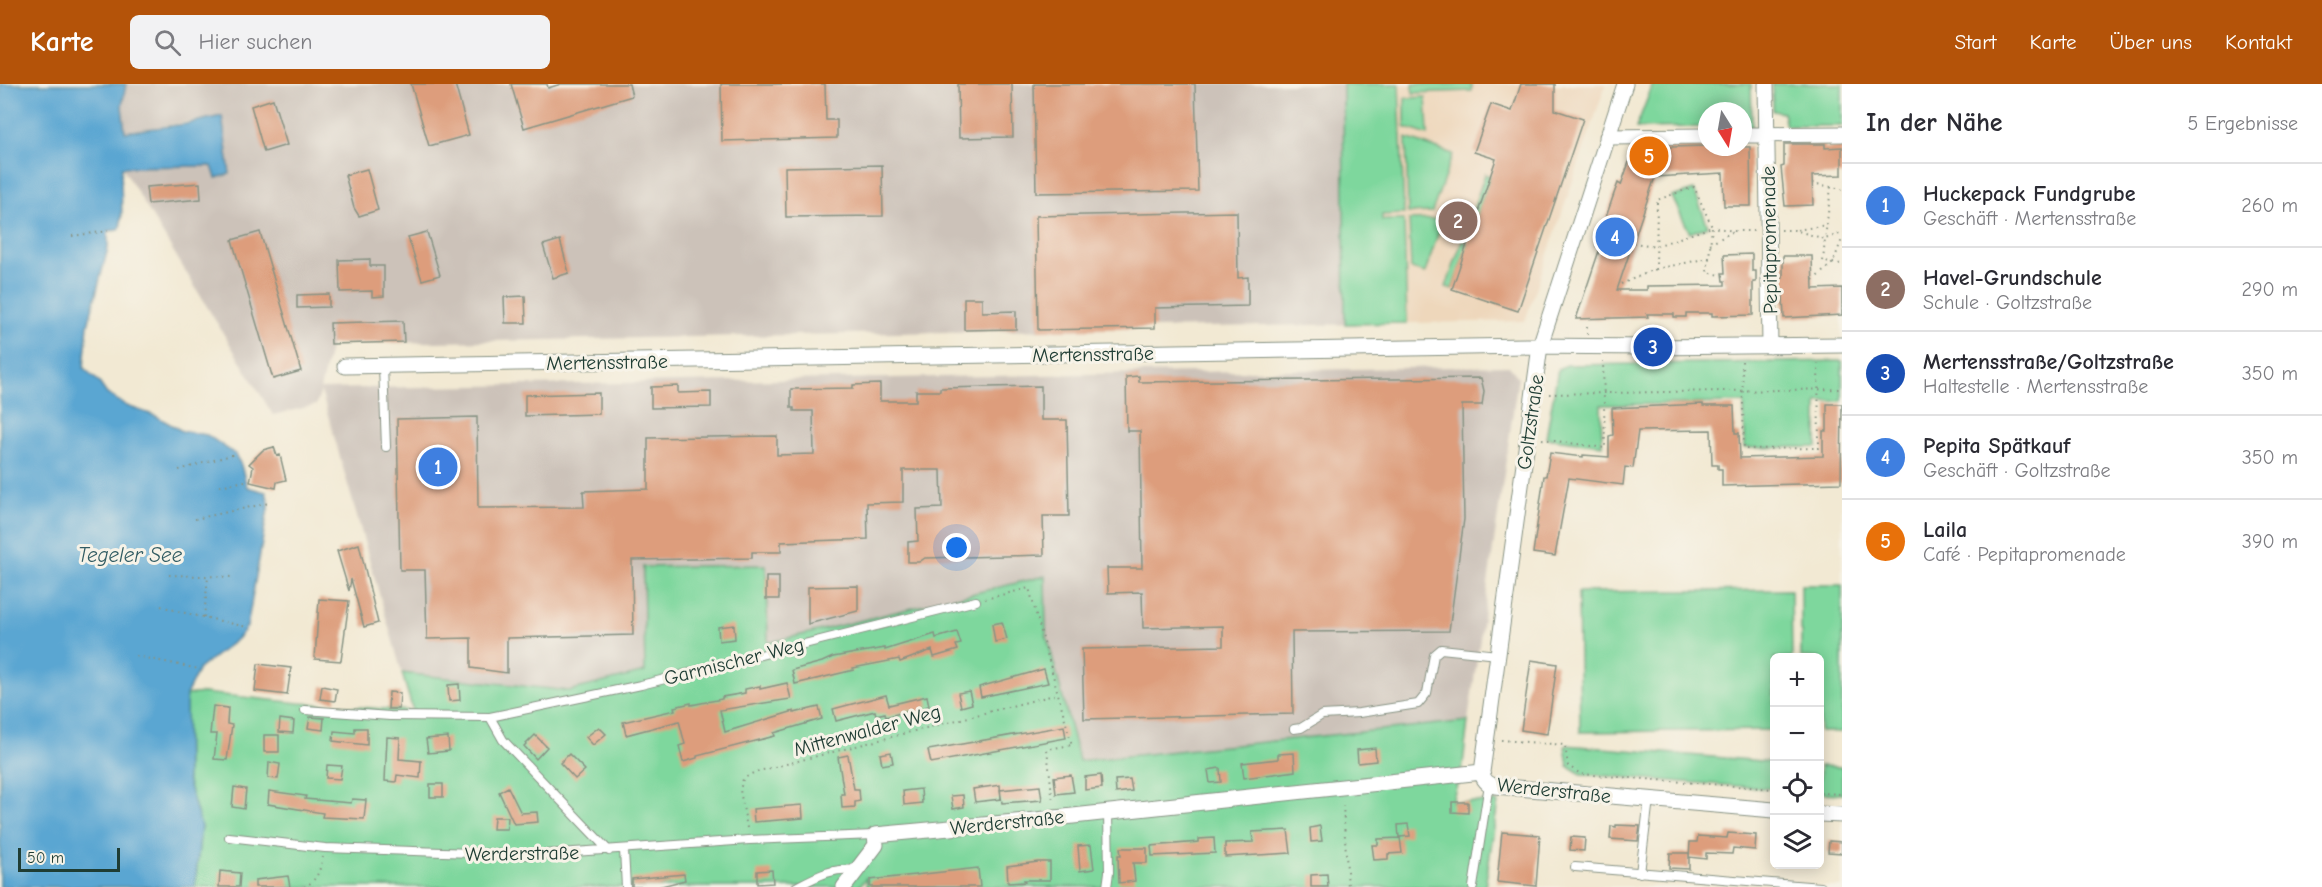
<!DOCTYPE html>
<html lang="de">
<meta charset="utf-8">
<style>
:root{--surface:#fff;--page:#f2f2f3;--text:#2b2b33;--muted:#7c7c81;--line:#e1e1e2;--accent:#b45309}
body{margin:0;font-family:"Comic Neue",sans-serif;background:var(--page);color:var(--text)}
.controls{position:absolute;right:18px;bottom:18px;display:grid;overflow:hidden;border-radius:9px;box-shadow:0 3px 15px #0003}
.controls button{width:54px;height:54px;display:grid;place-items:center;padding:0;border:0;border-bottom:2px solid var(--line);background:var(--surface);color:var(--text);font:30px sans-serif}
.compass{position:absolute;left:1698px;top:18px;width:54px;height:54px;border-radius:50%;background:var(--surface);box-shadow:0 3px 15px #0003;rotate:169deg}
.scale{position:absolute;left:18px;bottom:15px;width:102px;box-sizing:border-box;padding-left:6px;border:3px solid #1f3d34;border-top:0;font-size:16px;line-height:21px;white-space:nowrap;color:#1f3d34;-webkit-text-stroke:4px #f7f3e8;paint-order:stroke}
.you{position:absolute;left:957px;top:464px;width:21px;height:21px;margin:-15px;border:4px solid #fff;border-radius:50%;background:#1a73e8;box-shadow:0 0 0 9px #1a73e833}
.badge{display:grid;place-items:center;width:39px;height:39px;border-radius:50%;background:var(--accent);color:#fff;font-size:20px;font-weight:700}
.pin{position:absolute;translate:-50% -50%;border:3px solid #fff;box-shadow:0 2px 6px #0006}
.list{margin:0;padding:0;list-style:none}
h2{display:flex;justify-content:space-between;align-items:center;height:78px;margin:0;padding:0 24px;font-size:26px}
h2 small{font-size:20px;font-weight:400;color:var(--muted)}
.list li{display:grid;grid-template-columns:39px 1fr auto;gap:18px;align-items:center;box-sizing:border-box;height:84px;padding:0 24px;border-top:2px solid var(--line)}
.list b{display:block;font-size:22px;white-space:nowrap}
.list p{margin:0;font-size:20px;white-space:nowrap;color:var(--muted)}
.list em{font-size:20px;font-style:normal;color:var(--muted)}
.icon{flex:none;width:33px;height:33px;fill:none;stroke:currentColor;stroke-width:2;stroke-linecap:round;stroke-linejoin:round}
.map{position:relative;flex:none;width:1842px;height:803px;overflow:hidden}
header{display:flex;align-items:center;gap:36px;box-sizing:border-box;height:84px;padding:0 30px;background:var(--accent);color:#fff}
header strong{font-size:28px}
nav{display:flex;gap:33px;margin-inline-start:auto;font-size:21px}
.search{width:420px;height:54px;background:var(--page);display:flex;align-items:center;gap:15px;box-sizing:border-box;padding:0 21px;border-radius:9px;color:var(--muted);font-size:22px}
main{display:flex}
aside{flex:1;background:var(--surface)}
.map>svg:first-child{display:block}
.built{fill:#eed7bb}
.industrial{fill:#ccc2b9}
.green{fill:#7ed79d;stroke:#4e8a68;stroke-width:1.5}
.water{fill:#5aa6d2;stroke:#3c7283;stroke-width:1.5}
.building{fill:#dd9d7b}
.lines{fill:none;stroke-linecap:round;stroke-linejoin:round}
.lane-casing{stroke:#889384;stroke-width:10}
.street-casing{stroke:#889384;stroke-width:17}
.path{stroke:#889384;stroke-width:2;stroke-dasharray:1.5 4.5;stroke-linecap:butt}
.lane{stroke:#fff;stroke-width:8}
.street{stroke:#fff;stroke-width:15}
.labels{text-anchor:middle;stroke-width:6;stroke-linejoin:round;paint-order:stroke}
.street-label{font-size:20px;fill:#1f3d34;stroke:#f7f3e8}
.water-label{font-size:21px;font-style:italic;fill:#315c63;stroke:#f7f3e8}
</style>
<header>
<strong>Karte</strong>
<div class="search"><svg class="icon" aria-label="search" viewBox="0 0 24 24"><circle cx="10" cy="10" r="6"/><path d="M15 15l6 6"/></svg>Hier suchen</div>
<nav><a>Start</a><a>Karte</a><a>Über uns</a><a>Kontakt</a></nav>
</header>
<main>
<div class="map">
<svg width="1842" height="803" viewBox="0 0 1842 803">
<rect width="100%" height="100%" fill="#f7f3e8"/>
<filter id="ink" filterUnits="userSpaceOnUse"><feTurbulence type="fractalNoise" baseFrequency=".0167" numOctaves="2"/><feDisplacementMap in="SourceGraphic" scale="12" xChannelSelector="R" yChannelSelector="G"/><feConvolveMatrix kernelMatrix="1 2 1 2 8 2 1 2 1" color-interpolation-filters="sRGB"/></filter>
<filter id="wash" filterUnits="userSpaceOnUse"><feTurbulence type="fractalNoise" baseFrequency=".008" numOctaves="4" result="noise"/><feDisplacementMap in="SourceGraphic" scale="24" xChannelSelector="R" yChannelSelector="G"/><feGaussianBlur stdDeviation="1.35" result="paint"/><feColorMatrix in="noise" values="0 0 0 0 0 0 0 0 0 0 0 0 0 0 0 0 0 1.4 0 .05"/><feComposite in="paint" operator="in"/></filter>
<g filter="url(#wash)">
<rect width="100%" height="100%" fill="#f2e9d3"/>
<path class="built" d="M1385 0H1606L1525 237 1361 240Z"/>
<path class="industrial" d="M126 0H1385L1361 240 331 260 320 305 1509 282 1518 293 1468 637 1079 677 1046 549 1044 492 767 559 644 483 645 588 569 607 402 589 321 307 316 321 273 331 122 83 212 82 222 32 125 48 122 22Z"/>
<path class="green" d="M1343 0H1399L1404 130 1382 131V136H1404L1407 239 1345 240Z
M1413 0H1472V7L1413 9Z
M1653 0H1751L1752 43H1743V27H1707V43L1636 44Z
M1772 0H1842V42H1786L1783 29 1773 27Z
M1426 13 1428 48V51L1406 44 1405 41V14Z
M1406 54 1453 70 1432 128 1408 129Z
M1485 90 1490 92 1470 154 1464 152Z
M1694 106 1708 142 1690 149 1672 113Z
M1443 135 1425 189 1411 185 1409 136Z
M1462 157 1468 159 1452 205 1446 203Z
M1842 277V317L1817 318V363L1745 364 1744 319 1601 321 1602 361 1546 354 1558 285 1567 281Z
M766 481 768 559 1045 492 1046 549 1079 677 1468 637 1463 680 1452 718H1498L1485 803H867L866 794 859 803H195L201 742 187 695 186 611 203 609 299 619 413 627 402 589 569 607 645 588 643 483Z
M1801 501H1842V648H1820V574L1801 573Z
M1791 506 1792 573 1774 574V646L1580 648 1578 508Z
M1565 661 1774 678V705L1581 690 1568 682Z
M1820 682 1842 683V710L1820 709Z"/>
<path class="water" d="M0 0H126L122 22 125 48 185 40 222 32 230 90 216 94 212 82 122 83C119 102 125 132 119 146L108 147V164L88 241 84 284 98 297 107 310 127 322 156 332 182 347 207 351 235 370 241 381 247 403 266 408 269 419 247 543 237 555 199 585 186 611 187 695 201 742 195 803H0Z"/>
<g id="blocks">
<path class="building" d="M411 0H455L469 51 429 62Z
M511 0H547L548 4 561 0H629L632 12 524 44Z
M721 0H825L826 36H837V54L722 57Z
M958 0H1012L1013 53 959 54Z
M1034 0H1195L1198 107 1036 109Z
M1521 0H1555V26L1583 35 1518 227 1452 205 1496 75 1474 68 1491 20 1512 27Z
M273 15 287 61 264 68 251 22Z
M1784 60H1825V64L1842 63V91L1812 92 1813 121 1785 122 1781 83 1784 82Z
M1707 62 1750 63 1751 122H1724L1723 89 1655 93 1617 206H1647V202L1725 201V197H1723L1722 189H1725L1724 171 1752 170V187H1756V198H1753V231L1712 232V229H1686V233H1674V230H1647L1648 233 1576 235 1600 164 1596 162 1615 107 1618 99 1621 101 1634 64Z
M882 81 883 132 786 133 785 83Z
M367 85 378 126 359 132 354 124 345 91Z
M200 99 201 115 148 120 146 103Z
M1237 128 1238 194 1248 193V222L1155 224V244L1038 246 1036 132Z
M260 148 301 287 273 295 232 156Z
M427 148 440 191 422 196 408 153Z
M560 156 569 189 553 194 543 161Z
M1783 172H1812L1813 205 1842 204V231L1784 234 1783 212H1780V194H1783Z
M370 175V182H384V212L372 213V207L340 208 339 176Z
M329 210V223L297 224V211Z
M525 212 526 239H505L504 213Z
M964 214H982V228L1016 227V245L964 246Z
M403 237 404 258 331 260 330 239Z
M1139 292V298L1481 294 1484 307 1482 321H1462L1464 435 1449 547 1292 548 1293 630 1084 635 1082 565 1223 562V542L1143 544 1142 508 1108 509 1107 484H1142L1140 347H1127L1126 293Z
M880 300V317H916V307H940V304L1041 302V336H1067L1069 432H1043L1044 471 925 474 919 478H908V458L918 457 917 425 942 424 941 386H903V418L867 419 868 455 781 458V468H752V474L632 476 633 551 507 554V589L471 584V554L427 555 425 486H400L397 335 477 333 478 424 584 423 583 407 648 405V354L777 352V371L814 370 813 327H794V324H791V305L853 304V301Z
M678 302V309L711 308V323L651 324V303Z
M599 309V330L525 332V311Z
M1703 320V322H1734L1735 349H1739L1740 374 1823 372V347H1827V320H1842L1841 399 1722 402V385H1718V381H1712L1711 346 1638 347 1633 384 1625 383 1623 401 1569 394 1555 472 1533 469 1544 392H1546L1550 369 1583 373V371L1609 373V352L1613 351 1612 324Z
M274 363 277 372 280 371 286 396 277 398 276 404 250 398 253 383 249 380 263 366Z
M359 460 378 539 364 543 351 495 349 507 337 467Z
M766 493H779V515H766Z
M858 502V527L808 540V503Z
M319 515 349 517 341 577 315 575Z
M1002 538 1007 555 995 558 992 540Z
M734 541 735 555 719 557 718 543Z
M957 548 961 560 956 561 958 566 934 573 932 566 900 578 899 575 853 584 854 586 795 600 792 586 822 578 833 573 885 564V566L935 550 936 554Z
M1531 576 1557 580 1547 650 1521 646Z
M258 580 291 584 287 611 255 607Z
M1044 585 1048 599 981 613 979 603Z
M787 599 791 615 720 626 725 648 794 627V629L819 623 822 635 774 649 775 652 697 672V674L683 678 679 662 685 660 679 637 626 651 623 638 675 626 674 623 691 619V621L722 615V613L745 609V605L760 602V605Z
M459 600 460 616 449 617 448 601Z
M322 602 337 605 335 617 320 615Z
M969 607 972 620 961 623 958 609Z
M389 608 400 609 399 625H388Z
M886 611 889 621 927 612 929 622 925 623 928 633 913 636 911 626 886 633 885 629 876 631 875 627 836 637 833 625Z
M213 622 228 624 227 640 232 641 227 676 214 675 217 650H210Z
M310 633 324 634 323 646 308 644Z
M280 635 294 637 293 649 279 648Z
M1064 642 1066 654 931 679 928 666Z
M599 643 606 650 593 661 586 653Z
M355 644H367V661L333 657 334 647 355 649Z
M264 651H279V668H264Z
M535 651 547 663 536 675 524 662Z
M387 653 400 654 399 675 421 677 420 694 397 691 396 698 385 697Z
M448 653 449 667 428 669 426 655Z
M1375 664 1376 677 1358 679 1357 666Z
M891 668 893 679 882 681 880 670Z
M1294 669 1295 687 1244 694 1242 679 1278 675V670Z
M569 670 585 686 575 695 560 679Z
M848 671 854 705H859L860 717 855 718V723L842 724 841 710H844L838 673Z
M269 678 280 680 278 695 268 694Z
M327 681 342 682 340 695 326 694Z
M1220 684 1221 698 1210 699 1208 686Z
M1071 691 1074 708 1056 710 1054 693Z
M1101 691 1102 704 1085 706V693Z
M1130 695 1132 707 1116 709 1115 696Z
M430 700H443V713H430Z
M1000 701 1001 715 975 718 973 705Z
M1040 702 1042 716 1002 719 1000 706Z
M234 703 246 705 244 725 232 723Z
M508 703 521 729 537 728 538 738 514 740 499 708Z
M921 705 922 719 904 721 903 707Z
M269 707 306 712 305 715 351 719 352 715 366 716 364 735 322 733 323 729 268 720Z
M963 711 964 723 953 725 951 712Z
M1452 718H1468V729L1452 728Z
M802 721 803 734 754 738 753 725Z
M494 733H508L507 745H493Z
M1408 740 1410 752 1400 753 1402 769 1388 770V775L1374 776 1372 761H1378V755L1399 754 1398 741Z
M1616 741 1640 742 1638 757 1610 755 1611 742 1616 743Z
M1320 742 1322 757 1311 758 1310 744Z
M1288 746 1291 769 1225 773V759L1253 758 1252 748Z
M1502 748 1540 751 1536 802 1497 798Z
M1728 749 1756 751 1755 766 1733 764 1732 770 1706 769V775L1689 773V785L1669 784 1670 769H1689V773L1690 758H1697L1698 752 1727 754Z
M1571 753 1585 754 1584 767 1570 766Z
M1214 754 1215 769 1152 772 1151 762 1199 758V755Z
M1829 757 1842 758V769L1828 768Z
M1091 761 1094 785 1080 787 1078 762Z
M1120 764H1147V779H1133L1135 797 1119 799 1118 771H1121Z
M1038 778H1050V796H1024L1025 798 1008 799 1007 782Z
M978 784 980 803H870V796Z
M772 786 773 799 757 800V787Z
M220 787 240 789 239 803H219Z
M684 790 685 796 658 803H632V795Z
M1327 790 1328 803H1311V791Z
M288 792 290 803H255V796Z"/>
</g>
</g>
<g filter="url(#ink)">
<use href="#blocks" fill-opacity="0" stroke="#889384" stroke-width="1.5"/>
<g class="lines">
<defs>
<path id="lane" d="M383 282 386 363
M305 626 390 632 490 633 503 656 609 767
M490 633 641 601 976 517
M1294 645 1301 644 1322 631 1359 629 1418 620 1427 609 1434 571 1441 565 1498 571
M229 753 325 764 530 771 749 756 875 751
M624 766 626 803
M1575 783 1821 803
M1640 789 1649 715
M796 803C817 792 833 783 857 786
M1107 803 1109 788 1108 728
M1473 803 1489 700"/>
<path id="street" d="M1625 0 1540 262 1482 688C1483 696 1487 700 1495 702L1774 726
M1766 0 1770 262
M1743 51 1842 50
M1607 53 1707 52
M345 282 1526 262 1653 263 1842 261
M1820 730 1842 731
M844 803 876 761 875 751 1036 736 1482 688"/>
</defs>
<use href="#lane" class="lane-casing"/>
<use href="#street" class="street-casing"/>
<path class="path" d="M1812 99 1842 105
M1831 103 1825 155 1842 149
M1781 146H1794L1825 155 1823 178 1842 180
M1797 146 1827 141
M72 152 108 147
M1633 159 1656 162 1712 143 1694 103 1657 116 1656 185 1709 174 1712 143 1734 147H1755
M1710 160 1734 147
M1709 174 1707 188 1725 192
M1813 196 1833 179 1842 155
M1621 200 1656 185
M1587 243V250
M1742 277 1744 365 1819 364 1818 275
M1549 310 1842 305
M1542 355 1605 364 1603 277
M179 386 235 370
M220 402 245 397
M195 435 269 419
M169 491 234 493
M985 515 1029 504 1072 661 1047 665 1053 719
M161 522 181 528 247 543
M204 533 208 493
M136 572 199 585
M1501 656 1565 661 1568 682 1581 690 1774 705
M1820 709 1842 710
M1343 721 1348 803
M747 744 740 706 743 695 755 688 1058 610
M304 803C317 797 320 786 323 773"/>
<use href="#lane" class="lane"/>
<use href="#street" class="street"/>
</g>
</g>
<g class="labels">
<g class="street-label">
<text transform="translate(1769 156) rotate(-91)" y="7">Pepitapromenade</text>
<text transform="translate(1093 270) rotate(-1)" y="7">Mertensstraße</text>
<text transform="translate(607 278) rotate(-1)" y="7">Mertensstraße</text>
<text transform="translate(1530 338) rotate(-82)" y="7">Goltzstraße</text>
<text transform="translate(734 577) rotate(-14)" y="7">Garmischer Weg</text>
<text transform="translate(867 646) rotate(-15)" y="7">Mittenwalder Weg</text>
<text transform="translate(1554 706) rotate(6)" y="7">Werderstraße</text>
<text transform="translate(1007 738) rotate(-6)" y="7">Werderstraße</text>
<text transform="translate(522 769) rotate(-1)" y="7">Werderstraße</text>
</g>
<g class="water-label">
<text x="130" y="478">Tegeler See</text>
</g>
</g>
</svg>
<div class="controls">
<button>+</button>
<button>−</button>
<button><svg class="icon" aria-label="locate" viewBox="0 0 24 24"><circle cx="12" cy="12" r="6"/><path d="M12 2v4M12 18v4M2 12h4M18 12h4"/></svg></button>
<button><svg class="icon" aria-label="layers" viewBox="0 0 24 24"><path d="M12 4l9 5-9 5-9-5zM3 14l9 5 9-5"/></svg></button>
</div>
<svg class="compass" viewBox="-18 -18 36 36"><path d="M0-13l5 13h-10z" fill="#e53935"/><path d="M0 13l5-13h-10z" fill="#7c7c81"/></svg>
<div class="scale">50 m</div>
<div class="you"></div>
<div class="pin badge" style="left:438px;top:383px;background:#3f7fe0">1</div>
<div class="pin badge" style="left:1458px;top:137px;background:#8d6e63">2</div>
<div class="pin badge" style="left:1653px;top:263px;background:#1a4fb4">3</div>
<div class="pin badge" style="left:1615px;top:153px;background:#3f7fe0">4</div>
<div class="pin badge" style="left:1649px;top:72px;background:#e8710a">5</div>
</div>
<aside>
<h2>In der Nähe<small>5 Ergebnisse</small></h2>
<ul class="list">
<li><span class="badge" style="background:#3f7fe0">1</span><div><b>Huckepack Fundgrube</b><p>Geschäft · Mertensstraße</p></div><em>260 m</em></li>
<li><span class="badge" style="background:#8d6e63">2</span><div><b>Havel-Grundschule</b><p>Schule · Goltzstraße</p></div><em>290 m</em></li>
<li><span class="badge" style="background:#1a4fb4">3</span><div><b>Mertensstraße/Goltzstraße</b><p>Haltestelle · Mertensstraße</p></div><em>350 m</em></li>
<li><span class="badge" style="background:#3f7fe0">4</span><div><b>Pepita Spätkauf</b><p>Geschäft · Goltzstraße</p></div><em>350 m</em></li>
<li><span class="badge" style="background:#e8710a">5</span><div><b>Laila</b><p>Café · Pepitapromenade</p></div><em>390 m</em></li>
</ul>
</aside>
</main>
